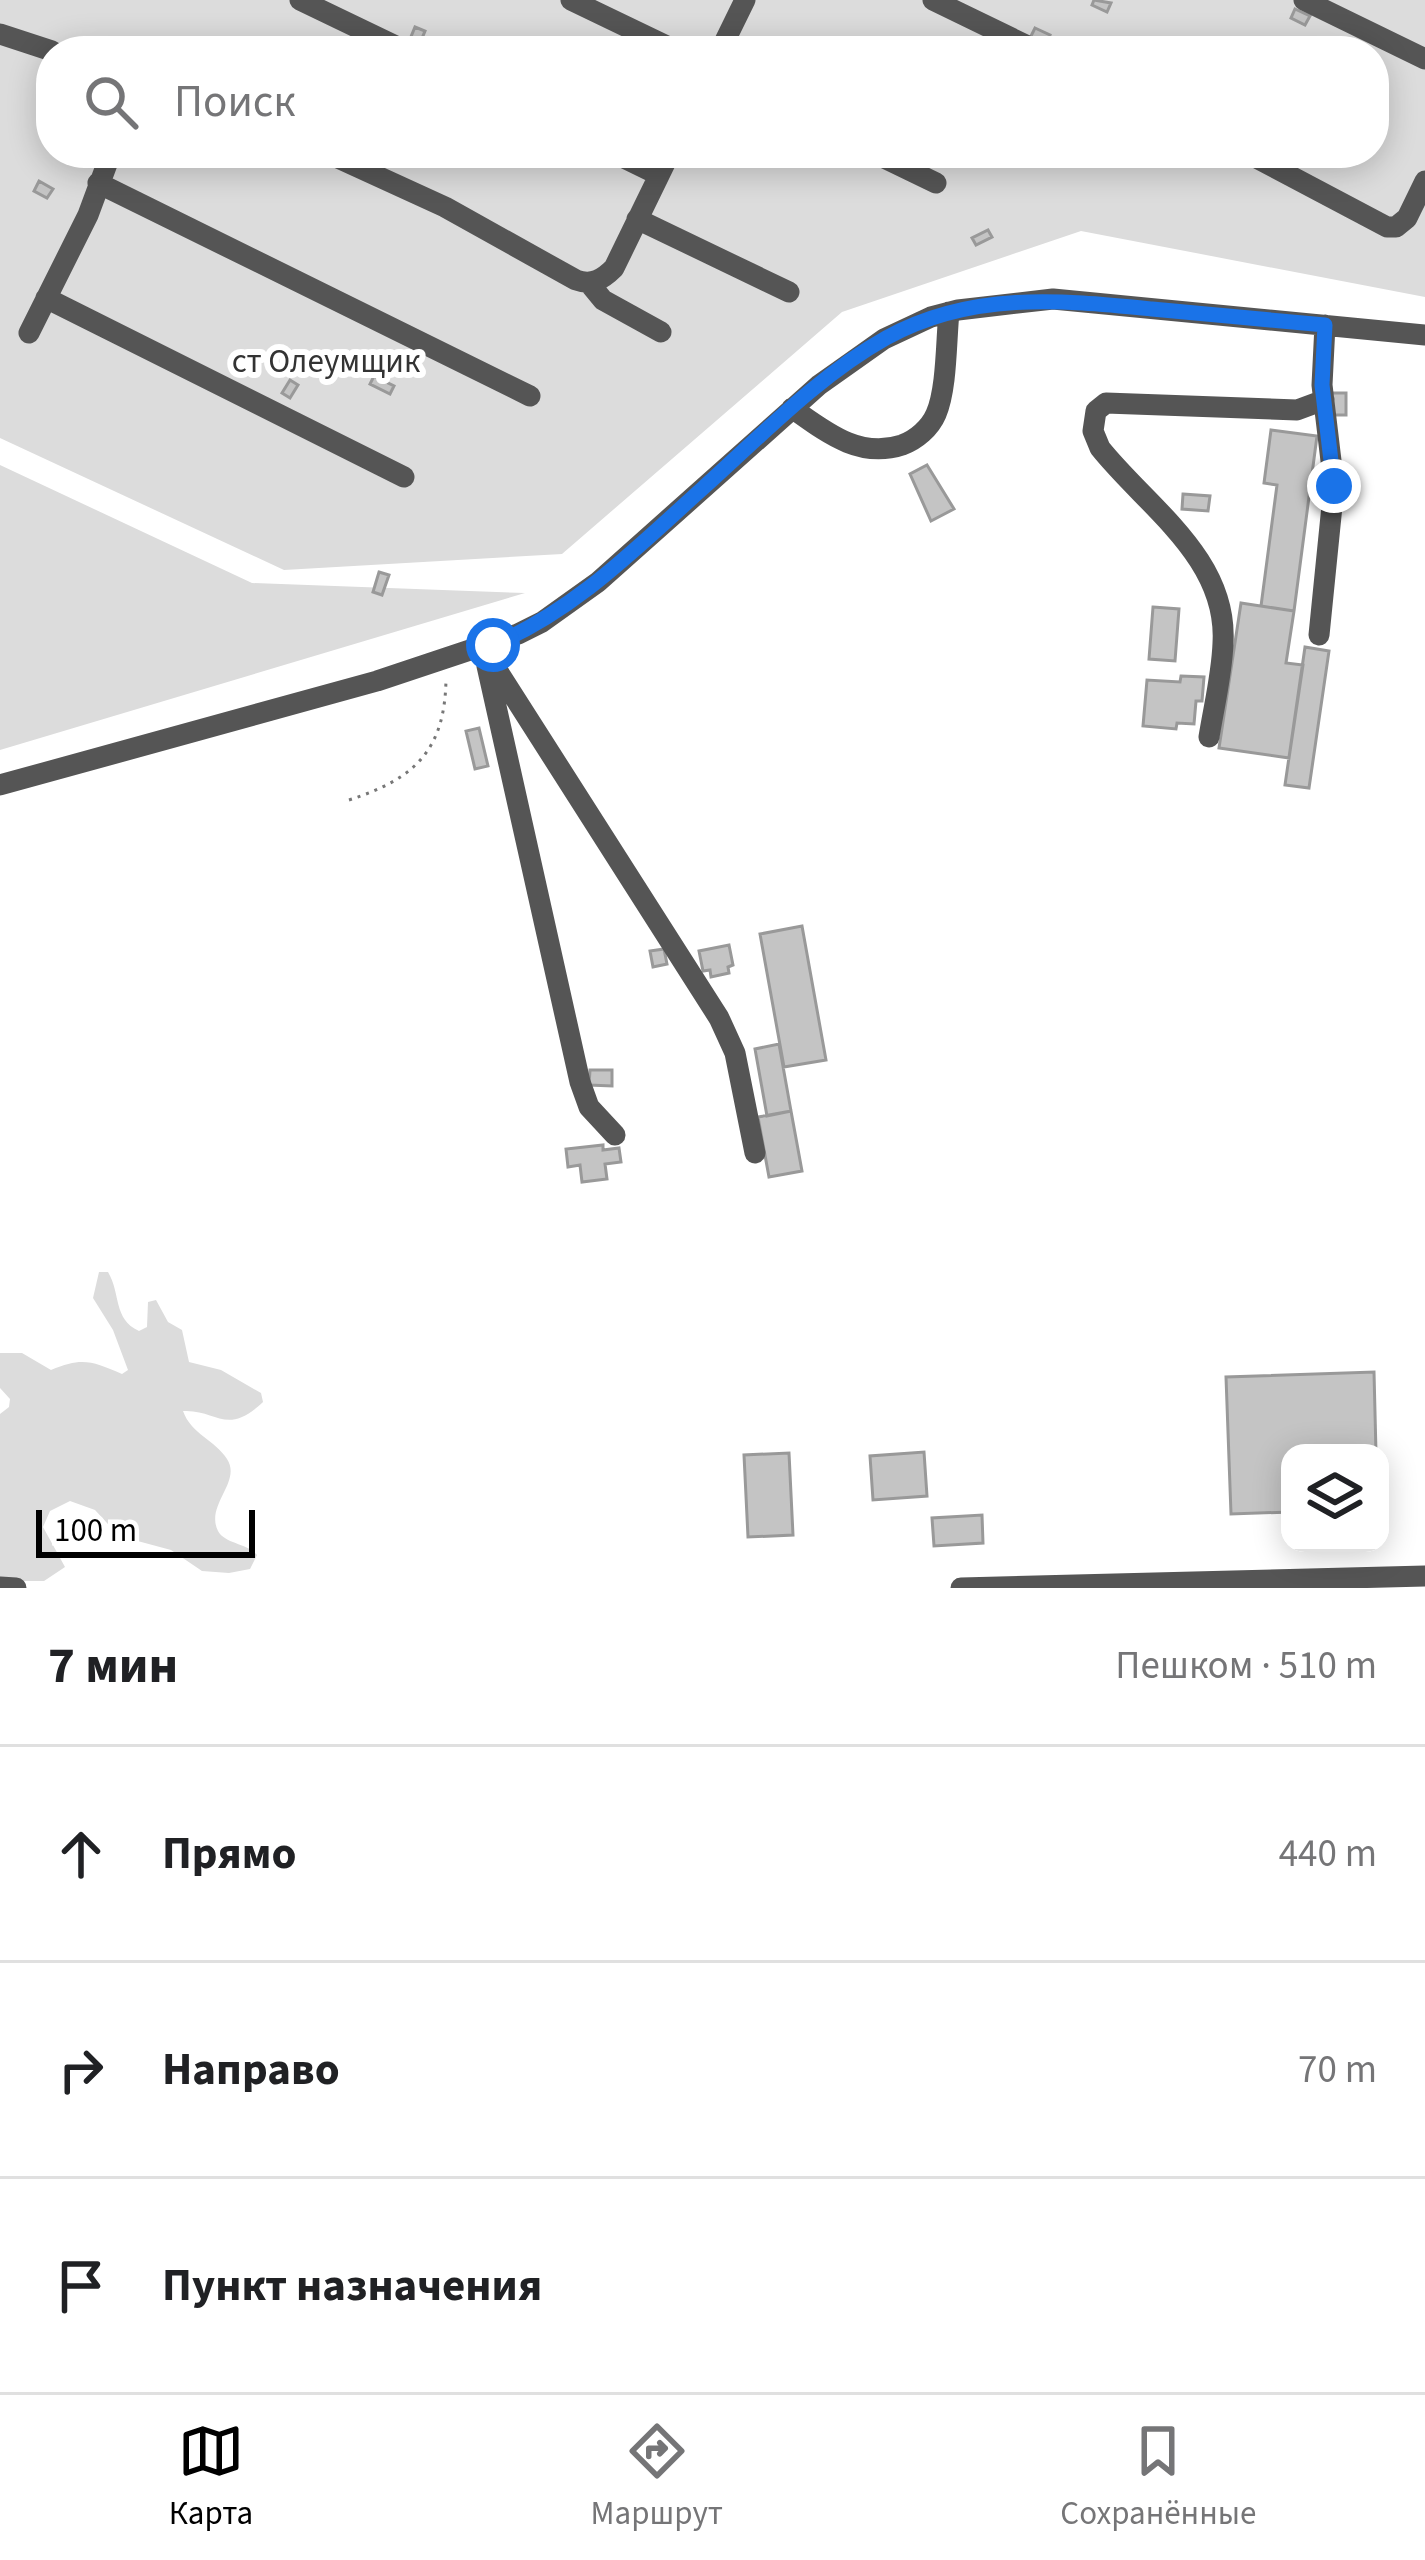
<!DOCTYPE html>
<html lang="ru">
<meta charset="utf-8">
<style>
:root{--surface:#fff;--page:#f2f2f2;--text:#202124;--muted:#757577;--line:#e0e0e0;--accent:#000}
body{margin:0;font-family:"Source Sans 3",sans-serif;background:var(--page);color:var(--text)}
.controls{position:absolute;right:36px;bottom:36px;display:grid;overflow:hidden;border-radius:24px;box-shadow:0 6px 30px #0003}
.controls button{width:108px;height:108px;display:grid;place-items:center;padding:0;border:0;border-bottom:3px solid var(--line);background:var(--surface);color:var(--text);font:60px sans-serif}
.scale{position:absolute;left:36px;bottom:30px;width:219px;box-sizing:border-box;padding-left:12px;border:6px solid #000;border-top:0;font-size:33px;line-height:42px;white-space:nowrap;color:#000;-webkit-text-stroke:9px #fff;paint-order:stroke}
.stop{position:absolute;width:36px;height:36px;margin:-27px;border:9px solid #1a73e8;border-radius:50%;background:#fff}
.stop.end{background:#1a73e8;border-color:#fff;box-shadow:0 3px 12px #0008}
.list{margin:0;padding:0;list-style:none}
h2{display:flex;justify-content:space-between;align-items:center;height:156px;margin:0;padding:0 48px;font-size:51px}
h2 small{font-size:39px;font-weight:400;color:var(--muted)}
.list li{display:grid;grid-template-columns:78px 1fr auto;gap:36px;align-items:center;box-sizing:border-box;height:216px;padding:0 48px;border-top:3px solid var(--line)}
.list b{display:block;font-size:45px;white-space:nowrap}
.list em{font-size:39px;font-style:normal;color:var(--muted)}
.icon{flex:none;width:66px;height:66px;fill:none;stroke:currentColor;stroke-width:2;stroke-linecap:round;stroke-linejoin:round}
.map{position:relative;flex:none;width:1425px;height:1588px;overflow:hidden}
.search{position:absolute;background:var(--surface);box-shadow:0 6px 30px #0003;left:36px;right:36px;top:36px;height:132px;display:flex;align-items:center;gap:30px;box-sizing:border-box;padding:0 42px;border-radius:48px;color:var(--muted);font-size:45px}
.sheet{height:804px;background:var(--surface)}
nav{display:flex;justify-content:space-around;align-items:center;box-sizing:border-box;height:168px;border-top:3px solid var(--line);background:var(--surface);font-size:33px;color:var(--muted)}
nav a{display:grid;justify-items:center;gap:6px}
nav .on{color:var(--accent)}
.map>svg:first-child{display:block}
.green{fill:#dcdcdc;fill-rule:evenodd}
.building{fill:#c4c4c4;stroke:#999;stroke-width:3}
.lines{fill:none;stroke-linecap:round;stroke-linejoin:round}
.path{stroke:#777;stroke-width:3;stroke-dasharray:3 6;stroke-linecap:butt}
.minor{stroke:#555;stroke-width:21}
.route{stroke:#1a73e8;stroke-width:15}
.labels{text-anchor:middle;stroke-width:12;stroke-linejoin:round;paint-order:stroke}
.park-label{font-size:33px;fill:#333;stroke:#fff}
</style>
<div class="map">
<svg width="1425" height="1588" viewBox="0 0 1425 1588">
<rect width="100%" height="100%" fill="#fff"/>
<path class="green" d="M0 0H1425V297L1081 231 842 312 562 554 284 570 0 438ZM51 51H1374V153H51Z
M0 465 252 583 525 593 0 750Z
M99 1272H108C121 1294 113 1319 139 1331L147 1327 148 1302 156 1300 168 1322 182 1330 189 1362 221 1370 261 1393 263 1402C226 1437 217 1409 183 1411 191 1434 215 1440 227 1459 242 1482 205 1505 218 1531 225 1544 247 1543 257 1555L250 1569 229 1573 202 1571 171 1550 119 1536 95 1510 70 1501 50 1511 43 1527 65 1567 44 1581H0V1414L9 1407 10 1399 0 1388V1353H22L51 1370C82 1357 92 1361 122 1374L128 1370 113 1330 93 1298Z"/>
<path class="building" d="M1094 0 1111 3 1107 12 1092 5Z
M1295 9 1310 16 1305 25 1291 18Z
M415 27 425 31 418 48 408 44Z
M1035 28 1050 35 1046 44 1031 36Z
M39 181 53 189 47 198 34 191Z
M988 230 992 237 976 245 972 238Z
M374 376 394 386 390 394 370 384Z
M290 380 298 385 290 398 282 393Z
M1331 393H1346V415H1331Z
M1271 430 1317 436 1294 611 1261 606 1277 485 1264 483Z
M927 465 954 509 931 521 910 474Z
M1183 494 1210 496 1208 511 1182 509Z
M379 572 389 575 382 595 373 592Z
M1241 603 1294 611 1286 663 1303 665 1289 758 1219 748Z
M1153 607 1179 609 1175 661 1149 659Z
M1305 647 1329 651 1309 788 1285 785Z
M1181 676 1204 677 1202 701H1196L1194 724 1177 723 1176 729 1143 726 1147 680 1180 682Z
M479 728 488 766 475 769 466 731Z
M802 926 826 1060 784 1067 760 934Z
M729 945 733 965 728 967 729 973 711 977 710 970 703 971 699 951Z
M664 949 667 964 653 967 650 951Z
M779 1044 791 1111 767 1116 755 1049Z
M590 1070H612V1086L589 1085Z
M791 1111 802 1171 769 1177 758 1117Z
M603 1145V1150L619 1148 621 1162 605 1164 607 1179 582 1182 580 1165 568 1167 566 1149Z
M1374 1372 1376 1453H1290V1512L1231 1514 1226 1377Z
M924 1452 927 1496 873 1500 870 1456Z
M789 1453 793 1535 748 1537 744 1455Z
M982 1515 983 1543 934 1546 932 1518Z"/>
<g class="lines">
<path class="path" d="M349 800C414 779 445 751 446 679"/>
<path class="minor" d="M300 0 406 51
M571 0 677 51
M933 0 1038 51
M1304 0 1425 59
M0 34 52 51
M720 51 745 0
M327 153 445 207 576 280C592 286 603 279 614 268L670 153
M614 153 659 175
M874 153 936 183
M1247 153 1387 227H1396L1407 218 1425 181
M98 183 530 396
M637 219 789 292
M589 283 603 300 661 332
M46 298 404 477
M29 333 88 215 111 153
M792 408C826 432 859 459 902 445 916 440 930 428 936 414 947 389 946 341 949 312
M1319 635 1334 486 1322 385 1325 325
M483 648 719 1018 735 1053 755 1153
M487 666 580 1082 589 1107 615 1135
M1209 737C1214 706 1222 674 1223 643 1228 558 1147 507 1100 448L1093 431 1096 411 1106 403 1297 410 1324 400
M0 785 377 681 518 634 542 622 598 582 819 385 884 339 931 317 958 310 1053 299 1425 335
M0 1587 16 1588
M961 1588 1425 1576"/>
</g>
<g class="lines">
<path class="route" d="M493 645C576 610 637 547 703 488 761 436 818 376 886 338 971 291 1060 300 1152 309 1210 314 1267 320 1325 325L1322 385 1334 486"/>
</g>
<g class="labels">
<g class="park-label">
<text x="326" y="372">ст Олеумщик</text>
</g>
</g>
</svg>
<div class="controls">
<button><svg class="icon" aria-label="layers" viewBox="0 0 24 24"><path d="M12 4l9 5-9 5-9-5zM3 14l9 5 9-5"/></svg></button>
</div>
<div class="scale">100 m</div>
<div class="stop" style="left:493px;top:645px"></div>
<div class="stop end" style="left:1334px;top:486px"></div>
<div class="search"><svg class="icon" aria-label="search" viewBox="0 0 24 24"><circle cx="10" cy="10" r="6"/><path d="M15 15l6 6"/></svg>Поиск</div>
</div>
<section class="sheet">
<h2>7 мин<small>Пешком · 510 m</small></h2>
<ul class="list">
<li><svg class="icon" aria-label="ahead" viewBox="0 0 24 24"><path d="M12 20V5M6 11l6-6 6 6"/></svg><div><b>Прямо</b></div><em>440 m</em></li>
<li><svg class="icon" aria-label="right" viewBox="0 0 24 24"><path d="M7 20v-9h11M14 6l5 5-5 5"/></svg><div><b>Направо</b></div><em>70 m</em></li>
<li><svg class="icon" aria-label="arrive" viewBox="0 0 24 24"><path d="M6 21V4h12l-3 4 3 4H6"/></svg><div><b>Пункт назначения</b></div></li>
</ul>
</section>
<nav>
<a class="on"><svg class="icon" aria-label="map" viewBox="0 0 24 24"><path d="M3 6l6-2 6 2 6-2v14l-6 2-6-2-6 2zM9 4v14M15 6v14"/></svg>Карта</a>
<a><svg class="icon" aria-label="directions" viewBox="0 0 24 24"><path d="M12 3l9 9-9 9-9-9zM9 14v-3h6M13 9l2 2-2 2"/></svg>Маршрут</a>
<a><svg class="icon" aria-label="saved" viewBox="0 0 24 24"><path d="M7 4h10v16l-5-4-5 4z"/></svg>Сохранённые</a>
</nav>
